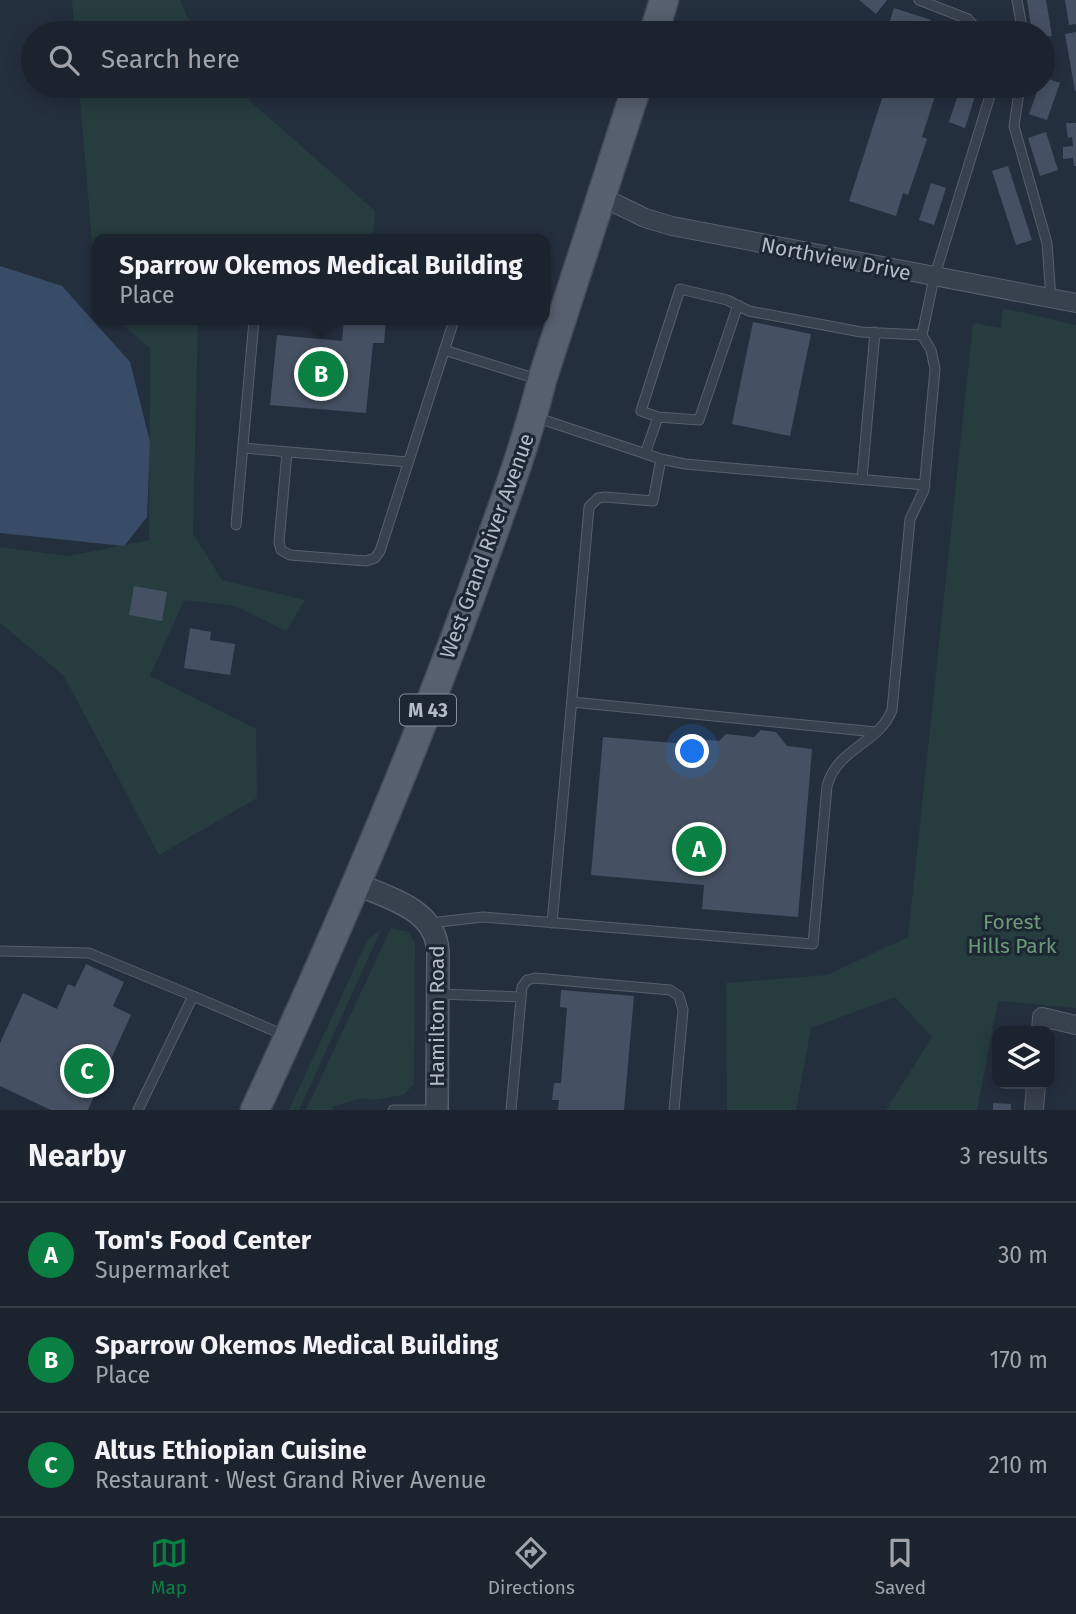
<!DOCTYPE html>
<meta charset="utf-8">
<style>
:root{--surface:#1b232e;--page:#282f3a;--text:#f1f3f6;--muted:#a0a4aa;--line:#39404a;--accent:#0b8043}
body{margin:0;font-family:"Fira Sans",sans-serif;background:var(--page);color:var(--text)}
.controls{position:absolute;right:21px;bottom:21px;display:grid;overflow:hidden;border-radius:14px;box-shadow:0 4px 18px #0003}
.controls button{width:63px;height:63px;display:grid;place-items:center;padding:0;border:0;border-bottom:2px solid var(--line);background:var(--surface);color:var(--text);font:35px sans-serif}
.you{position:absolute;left:693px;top:752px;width:24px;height:24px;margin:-18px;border:5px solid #fff;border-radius:50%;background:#1a73e8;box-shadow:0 0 0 10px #1a73e833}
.badge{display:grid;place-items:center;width:46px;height:46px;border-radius:50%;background:var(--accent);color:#fff;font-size:23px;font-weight:700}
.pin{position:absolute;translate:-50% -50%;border:4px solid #fff;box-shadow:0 2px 7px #0006}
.popup{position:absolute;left:92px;top:234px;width:458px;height:91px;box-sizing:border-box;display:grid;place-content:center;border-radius:14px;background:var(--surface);filter:drop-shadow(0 2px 5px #0005);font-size:23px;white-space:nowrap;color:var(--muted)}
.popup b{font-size:26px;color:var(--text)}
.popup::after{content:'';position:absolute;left:50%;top:100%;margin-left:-14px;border:14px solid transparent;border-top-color:var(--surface)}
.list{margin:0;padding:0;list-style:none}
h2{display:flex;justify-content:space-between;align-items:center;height:91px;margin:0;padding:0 28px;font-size:30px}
h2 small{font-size:23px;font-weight:400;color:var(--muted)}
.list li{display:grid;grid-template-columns:46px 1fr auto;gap:21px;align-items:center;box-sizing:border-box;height:105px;padding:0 28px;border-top:2px solid var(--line)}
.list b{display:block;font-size:26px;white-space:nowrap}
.list p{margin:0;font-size:23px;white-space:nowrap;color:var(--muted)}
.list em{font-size:23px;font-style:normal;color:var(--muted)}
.icon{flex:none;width:38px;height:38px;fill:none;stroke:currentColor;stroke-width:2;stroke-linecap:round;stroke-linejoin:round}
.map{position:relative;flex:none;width:1076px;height:1110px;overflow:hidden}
.search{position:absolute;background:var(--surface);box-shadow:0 4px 18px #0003;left:21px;right:21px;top:21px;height:77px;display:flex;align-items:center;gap:18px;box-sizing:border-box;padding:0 24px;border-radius:38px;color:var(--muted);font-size:26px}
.sheet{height:406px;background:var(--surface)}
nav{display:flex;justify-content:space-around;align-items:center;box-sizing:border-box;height:98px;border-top:2px solid var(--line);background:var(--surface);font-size:19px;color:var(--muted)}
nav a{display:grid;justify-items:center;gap:4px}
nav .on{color:var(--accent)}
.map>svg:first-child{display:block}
.green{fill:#263c3f}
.water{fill:#394c67}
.building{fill:#455162}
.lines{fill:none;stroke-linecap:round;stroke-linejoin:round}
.service-casing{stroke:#565f6c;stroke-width:11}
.minor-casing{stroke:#565f6c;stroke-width:20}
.tertiary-casing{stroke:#565f6c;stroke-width:24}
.primary-casing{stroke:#414a57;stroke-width:31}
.service{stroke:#38414e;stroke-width:9}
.minor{stroke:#38414e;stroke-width:18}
.tertiary{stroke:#38414e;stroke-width:21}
.primary{stroke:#56606e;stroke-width:28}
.labels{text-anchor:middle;stroke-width:6;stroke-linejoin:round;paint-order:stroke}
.shield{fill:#1d2633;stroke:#878f9c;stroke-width:2}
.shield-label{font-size:19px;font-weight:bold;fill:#b4bcc9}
.street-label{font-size:21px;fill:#b4bcc9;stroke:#1d2633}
.park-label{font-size:21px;fill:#6b9a76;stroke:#1d2633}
</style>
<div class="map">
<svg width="1076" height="1110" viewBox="0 0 1076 1110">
<rect width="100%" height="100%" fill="#242f3e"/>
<path class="green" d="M72 0H180L195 33H75Z
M79 86H233L375 211 373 239H97V303Z
M1003 308 1076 325V1008L998 1001 977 1110H886L932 1037 895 997 811 1028 796 1110H727L726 983 827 975 908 937 973 323 1001 328Z
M117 320H198L193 534 222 580 305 600 286 631 235 606 184 600 150 676 256 729 257 798 159 855 64 676 0 623V547L68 556 149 540 150 348Z
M391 928 409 932 415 943 414 1084 403 1095 374 1100 362 1098 334 1106 332 1110H306Z
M381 930 299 1110H289L368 939Z"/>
<path class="water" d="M0 266 62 286 130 362 150 442 147 517 124 546 0 533Z"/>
<path class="building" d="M859 0H887L876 14Z
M1027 0H1046L1052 36 1043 37V33H1032Z
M1065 0H1076V24L1069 25Z
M894 8 931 20 927 33H919L889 24Z
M1076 32V91H1075L1065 34Z
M1043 77 1060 83 1047 120 1029 114 1039 86H1043Z
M886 86H944L943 89 938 87 922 137 927 139 908 195 903 193 896 216 849 201Z
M961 86 977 90 965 128 949 122Z
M1066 123H1076V166H1074L1073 158 1063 159V147L1073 146 1072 137 1068 138Z
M1046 132 1058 170 1040 176 1028 138Z
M1008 166 1032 240 1016 245 992 171Z
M931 183 946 188 934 225 919 220Z
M344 320H386L384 343H373L366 413 270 405 277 335 342 341Z
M753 322 811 334 790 436 732 424Z
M134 586 167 592 162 621 129 615Z
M190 628 211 632 210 640 235 644 230 675 184 668Z
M761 730 776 732 787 746 812 749 798 917 702 909 704 885 591 875 603 737 698 745 705 740 719 741 726 734 754 737Z
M86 964 124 982 113 1006 131 1015 88 1110H51L0 1086V1043L23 993 57 1009 68 984 75 987Z
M561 990 634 996 624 1110H558L559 1100H552L554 1083H561L567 1008 560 1007Z
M993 1103 1011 1104V1110H993Z"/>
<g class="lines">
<defs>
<path id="service" d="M919 0 968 19 980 33
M1017 0 1023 33
M1020 86 1014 126 1047 243 1051 299
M444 350 537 379
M535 417 661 459 685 464 925 485
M658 417 699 420 738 305
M243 448 408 462
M287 452 279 542 281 550 290 555 366 561 375 558 380 551 454 320
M645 454 658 417 641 411 680 289 727 300 749 311 861 332 922 335
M862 479 875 332
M236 525 254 320
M572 702 876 732
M430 923 483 917 813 944 827 786C838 747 879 744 892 710L910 519 924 490 935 369 931 350 922 335 934 278 993 86
M552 923 589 507 598 498 605 497 653 501 661 459
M0 951 89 953 193 996
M438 994 521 997
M138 1110 193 996 284 1035
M393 1110H436
M511 1110 522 987 527 980 535 978 670 990 679 996 683 1010 674 1110"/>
<path id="minor" d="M602 197 645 218 672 226 1076 303
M1041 1031 1042 1017 1076 1025
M1034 1110 1036 1084"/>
<path id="tertiary" d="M357 884C390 899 436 909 438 952L437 1110"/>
<path id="primary" d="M654 33 664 0
M255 1110C334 940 408 768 472 592 497 522 524 452 542 380L637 86"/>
</defs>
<use href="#service" class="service-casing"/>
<use href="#minor" class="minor-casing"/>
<use href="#tertiary" class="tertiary-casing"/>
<use href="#primary" class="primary-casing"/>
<use href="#service" class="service"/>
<use href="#minor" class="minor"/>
<use href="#tertiary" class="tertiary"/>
<use href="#primary" class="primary"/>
</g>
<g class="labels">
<rect class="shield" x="400" y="694.5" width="56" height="31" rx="5"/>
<g class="shield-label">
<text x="428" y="717">M 43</text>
</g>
<g class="street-label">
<text transform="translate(836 259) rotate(11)" y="7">Northview Drive</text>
<text transform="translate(487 546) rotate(-70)" y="7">West Grand River Avenue</text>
<text transform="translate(437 1016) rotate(-90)" y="7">Hamilton Road</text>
</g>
<g class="park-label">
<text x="1012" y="929">Forest<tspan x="1012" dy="24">Hills Park</tspan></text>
</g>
</g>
</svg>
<div class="controls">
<button><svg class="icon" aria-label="layers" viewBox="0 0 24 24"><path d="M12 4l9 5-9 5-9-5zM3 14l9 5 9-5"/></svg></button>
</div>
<div class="you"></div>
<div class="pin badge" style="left:699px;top:849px">A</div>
<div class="pin badge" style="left:321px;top:374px">B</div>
<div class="popup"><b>Sparrow Okemos Medical Building</b>Place</div>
<div class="pin badge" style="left:87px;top:1071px">C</div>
<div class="search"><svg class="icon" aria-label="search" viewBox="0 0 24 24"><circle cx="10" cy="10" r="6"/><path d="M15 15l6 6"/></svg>Search here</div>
</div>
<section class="sheet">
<h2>Nearby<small>3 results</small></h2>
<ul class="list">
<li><span class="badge">A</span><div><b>Tom's Food Center</b><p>Supermarket</p></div><em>30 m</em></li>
<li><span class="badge">B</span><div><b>Sparrow Okemos Medical Building</b><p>Place</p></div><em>170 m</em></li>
<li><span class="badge">C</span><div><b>Altus Ethiopian Cuisine</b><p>Restaurant · West Grand River Avenue</p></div><em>210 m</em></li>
</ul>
</section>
<nav>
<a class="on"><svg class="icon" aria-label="map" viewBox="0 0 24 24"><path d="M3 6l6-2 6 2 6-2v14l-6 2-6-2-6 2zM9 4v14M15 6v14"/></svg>Map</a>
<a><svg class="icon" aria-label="directions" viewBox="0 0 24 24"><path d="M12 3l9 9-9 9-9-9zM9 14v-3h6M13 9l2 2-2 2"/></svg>Directions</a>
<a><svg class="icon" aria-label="saved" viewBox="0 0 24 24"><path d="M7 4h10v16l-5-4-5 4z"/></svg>Saved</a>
</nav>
